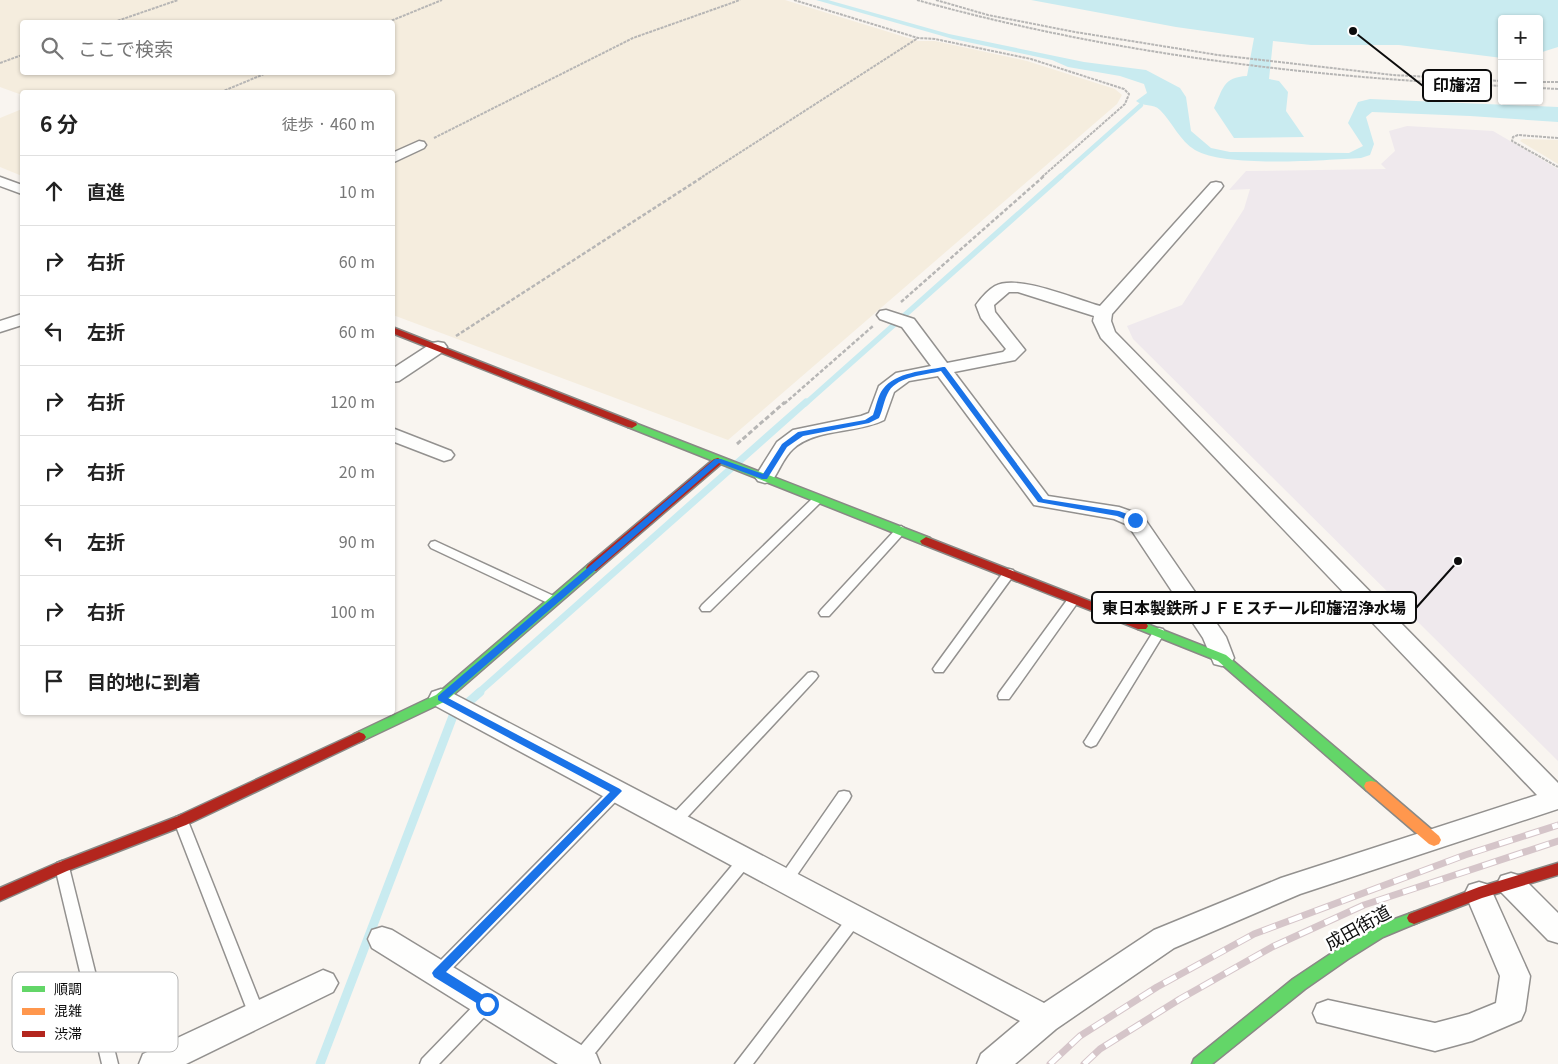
<!DOCTYPE html>
<html lang="ja">
<meta charset="utf-8">
<style>
:root{--surface:#fff;--page:#f6f6f6;--text:#222;--muted:#767676;--line:#e0e0e0}
body{margin:0;font-family:Georgia,"Noto Sans JP",serif;background:var(--page);color:var(--text)}
.controls{position:absolute;right:15px;top:15px;display:grid;overflow:hidden;border-radius:5px;box-shadow:0 1px 4px #0004}
.controls button{width:45px;height:45px;display:grid;place-items:center;padding:0;border:0;border-bottom:1px solid var(--line);background:var(--surface);color:var(--text);font:25px sans-serif}
.stop{position:absolute;width:15px;height:15px;margin:-11px;border:4px solid #1a73e8;border-radius:50%;background:#fff}
.stop.end{background:#1a73e8;border-color:#fff;box-shadow:0 1px 5px #0008}
.list{margin:0;padding:0;list-style:none}
h2{display:flex;justify-content:space-between;align-items:center;height:65px;margin:0;padding:0 20px;font-size:21px}
h2 small{font-size:16px;font-weight:400;color:var(--muted)}
.list li{display:grid;grid-template-columns:32px 1fr auto;gap:15px;align-items:center;box-sizing:border-box;height:70px;padding:0 20px;border-top:1px solid var(--line)}
.list b{display:block;font-size:19px;white-space:nowrap}
.list em{font-size:16px;font-style:normal;color:var(--muted)}
.icon{flex:none;width:28px;height:28px;fill:none;stroke:currentColor;stroke-width:2;stroke-linecap:round;stroke-linejoin:round}
.map{position:relative;flex:none;width:1558px;height:1064px;overflow:hidden}
.search{position:absolute;background:var(--surface);box-shadow:0 1px 4px #0004;left:20px;top:20px;width:375px;height:55px;display:flex;align-items:center;gap:12px;box-sizing:border-box;padding:0 18px;border-radius:5px;color:var(--muted);font-size:19px}
.panel{position:absolute;background:var(--surface);box-shadow:0 1px 4px #0004;left:20px;top:90px;width:375px;height:625px;border-radius:5px}
.map>svg:first-child{display:block}
.industrial{fill:#efe9ed}
.farmland{fill:#f5edde;fill-rule:evenodd}
.water{fill:#c9ebf0}
.lines{fill:none;stroke-linecap:round;stroke-linejoin:round}
.stream-far3{stroke:#c9ebf0;stroke-width:4.5}
.stream-far2{stroke:#c9ebf0;stroke-width:5.5}
.stream-far1{stroke:#c9ebf0;stroke-width:7}
.stream{stroke:#c9ebf0;stroke-width:9}
.lane-casing{stroke:#93918f;stroke-width:3}
.street-casing{stroke:#93918f;stroke-width:3}
.fast-casing{stroke:#898885;stroke-width:3}
.slow-casing{stroke:#898885;stroke-width:3}
.jam-casing{stroke:#898885;stroke-width:3}
.path-far2{stroke:#b7b6b5;stroke-width:2;stroke-dasharray:3 1;stroke-linecap:butt}
.path-far1{stroke:#b7b6b5;stroke-width:2.5;stroke-dasharray:4 2;stroke-linecap:butt}
.path{stroke:#b7b6b5;stroke-width:3;stroke-dasharray:5 2.5;stroke-linecap:butt}
.lane{fill:#fefefd;fill-rule:evenodd}
.street{fill:#fefefd;fill-rule:evenodd}
.fast{fill:#63d668;fill-rule:evenodd}
.slow{fill:#ff974d;fill-rule:evenodd}
.jam{fill:#b3261e;fill-rule:evenodd}
.rail-casing{stroke:#d5c5c9;stroke-width:7}
.rail{stroke:#fff;stroke-width:5;stroke-dasharray:14;stroke-linecap:butt}
.route{fill:#1a73e8}
.labels{text-anchor:middle;stroke-width:5;stroke-linejoin:round;paint-order:stroke}
.near-street-label{font-size:18px;fill:#0c0c0c;stroke:#fff}
.key{fill:#fff;stroke:#b6b6b6;stroke-width:1}
.key-label{font-size:14px;fill:#0c0c0c}
.leader{fill:none;stroke:#0c0c0c;stroke-width:2}
.callout-dot{fill:#0c0c0c;stroke:#fff;stroke-width:2}
.callout{fill:#fff;stroke:#0c0c0c;stroke-width:2}
.callout-label{font-size:16px;text-anchor:middle;font-weight:bold;fill:#0c0c0c}
</style>
<div class="map">
<svg width="1558" height="1064" viewBox="0 0 1558 1064">
<rect width="100%" height="100%" fill="#f9f5f0"/>
<path class="industrial" d="M1407 126 1493 131 1558 169V761L1133 339 1127 326 1182 305 1244 209 1250 189 1229 190 1246 171 1386 169 1381 164 1395 151 1389 131Z"/>
<path class="farmland" d="M0 0H785L918 41H935L1027 61 1115 89 1122 95 1117 104 728 440 393 315 392 92H22V95L0 87ZM22 22H392V72H22Z
M22 109V176L0 167V118Z
M1522 139 1558 140V164L1520 141Z"/>
<path class="water" d="M816 0H828L949 34 1084 62 1146 70 1180 88 1186 97 1191 131 1211 148 1230 152 1349 153 1363 146 1348 123 1358 102 1370 99 1558 107V122L1470 116 1372 112 1366 117 1374 144 1370 155 1361 158C1324 160 1226 168 1195 150 1180 141 1172 122 1160 110 1153 103 1143 107 1136 101L1147 93 1144 84 1120 76 1068 67 1052 60 953 39Z
M1031 0H1558V47L1539 53V19H1502V58L1399 45H1311L1273 41 1269 79 1279 81 1288 92 1286 111 1304 137 1234 138 1214 108C1223 89 1223 77 1247 76L1254 38 1176 27Z"/>
<g class="lines">
<path class="stream-far3" d="M1060 177 1141 105"/>
<path class="stream-far2" d="M805 404 1061 176"/>
<path class="stream-far1" d="M478 693 806 402"/>
<path class="stream" d="M320 1064 453 716 480 692"/>
<defs>
<path id="lane" d="M818 496 822 497 823 499 822 501 710 611H702L700 608 702 605 814 497Z
M901 526 907 530 905 532 829 616H821L819 613 821 610 897 528Z
M435 541 558 598 560 601 554 605 550 604 431 548 429 545 431 542Z
M1009 569 1013 570 1015 573 1013 576 943 672H935L933 669 935 666 1005 570Z
M1074 595 1080 599 1078 602 1009 699H999L998 696 999 693 1070 596Z
M1159 628 1163 629 1165 632 1096 745 1091 747 1086 745 1084 742 1086 739 1155 629Z
M812 672 816 673 818 676 816 679 679 826 674 828 669 826 667 822 669 818 808 673Z
M617 786 622 787 624 791 622 795 443 978 438 980 433 978 430 973 433 968 612 787Z
M844 791 849 792 851 796 849 800 790 885 785 887 780 885 778 881 780 877 839 792Z
M181 815 186 817 188 821 265 1015 263 1020 257 1022 251 1020 249 1015 174 821 176 817Z
M745 854 750 856 752 860 750 864 586 1064H573L571 1060 573 1055 740 856Z
M62 861 67 863 69 867 118 1064H102L55 867 57 863Z
M855 912 860 914 862 918 860 922 753 1064H735L850 914Z
M487 996 493 998 495 1003 493 1008 439 1064H420L422 1059 481 998Z"/>
<path id="street" d="M419 141 424 142 426 145 424 148 392 163V153Z
M0 177 22 185V194L0 186Z
M1216 182 1221 183 1223 186 1221 189 1112 314 1111 321 1115 332 1558 783V809L1300 894 1174 948 1056 1029 1015 1064H977L981 1054 1020 1021 432 704 429 698 432 692 441 689 450 692 1044 1003 1154 930 1281 878 1537 795 1101 338 1093 321 1094 316 1018 292H1009L994 305 995 312 1025 350 1015 360 954 372 1048 496 1119 507 1142 515 1226 637 1234 658 1230 664 1222 666 1214 664 1203 638 1128 525 1114 519 1034 505 938 376 909 381 894 392 884 420C856 434 815 428 793 449 784 457 779 471 772 481L765 483 758 481 755 477 777 442 793 430 861 416 869 413 879 386 896 373 931 366 902 327 880 319 877 315 880 311 886 310 914 319 947 363 1003 352 1006 349 981 318 976 305C981 298 988 290 995 286 1018 274 1075 299 1100 306L1211 183Z
M22 314V325L0 332V321Z
M438 342 444 343 447 347 444 351 399 381 392 382V369L432 343Z
M392 428 451 451 454 455 451 459 444 461 392 441Z
M1511 873 1521 876 1558 913V943L1548 940 1501 892 1497 884 1501 876Z
M1479 882 1489 885 1530 976 1525 1011 1521 1020 1472 1041 1435 1051 1317 1022 1313 1013 1317 1004 1328 1000 1435 1023 1469 1014 1496 1003 1500 976 1465 893 1469 885Z
M382 927 392 930 596 1054 600 1064H558L372 948 368 939 372 930Z
M323 970 333 974 338 983 333 992 186 1064H139L143 1054Z"/>
<path id="fast" d="M632 422 930 538 932 541 926 545 922 544 628 427 627 425Z
M592 564 596 565 598 568 596 571 446 701 364 740 359 742 354 740 352 737 354 734 436 695 588 565Z
M1142 622 1226 655 1376 782 1378 786 1376 790 1371 791 1366 790 1218 661 1138 629 1136 626 1138 623Z
M1414 912 1419 914 1421 918 1419 922 1383 937 1348 959 1305 989 1212 1064H1192L1194 1059 1293 979 1338 949 1373 927Z"/>
<path id="slow" d="M1371 781 1376 782 1439 836 1441 840 1439 844 1434 846 1429 844 1366 790 1364 786 1366 782Z"/>
<path id="jam" d="M392 327 636 423 637 425 632 428 628 427 392 333Z
M718 458 723 461 722 463 596 571H588L586 568 588 565 714 459Z
M926 537 1146 623 1148 626 1146 629H1138L922 544 920 541Z
M359 732 364 734 366 737 364 740 186 825 67 871 0 901V888L57 863 176 817Z
M1558 863V875L1482 898 1414 924 1409 922 1407 918 1409 914 1479 887Z"/>
</defs>
<use href="#lane" class="lane-casing"/>
<use href="#street" class="street-casing"/>
<use href="#fast" class="fast-casing"/>
<use href="#slow" class="slow-casing"/>
<use href="#jam" class="jam-casing"/>
<path class="path-far2" d="M794 0 918 38 935 39 1031 59 1124 89 1129 94 1125 104 1042 177
M917 0C1107 53 1305 77 1502 86
M936 0 988 15 1075 32 1218 55 1393 75 1502 81
M114 22 178 0
M388 22 442 0
M0 63 22 55
M1539 82H1558
M1539 88 1558 89
M221 92 269 72
M434 138 633 38 740 0
M1558 138 1518 135 1513 137 1512 141 1558 167
M702 177 918 38"/>
<path class="path-far1" d="M901 302 1044 176
M456 336 704 176
M784 404 873 326"/>
<path class="path" d="M737 444 785 402"/>
<use href="#lane" class="lane"/>
<use href="#street" class="street"/>
<use href="#fast" class="fast"/>
<use href="#slow" class="slow"/>
<use href="#jam" class="jam"/>
<defs>
<path id="rail" d="M1050 1064 1080 1036 1157 987 1254 934 1465 855 1558 825
M1084 1064 1100 1049 1180 999 1272 947 1364 905 1558 841"/>
</defs>
<use href="#rail" class="rail-casing"/>
<use href="#rail" class="rail"/>
</g>
<path class="route" d="M943 367H945L1043 499 1119 511 1138 518V522H1132L1117 516 1038 502 941 371C925 375 899 376 889 391 884 399 883 410 879 418L869 423 803 436 787 447 767 479H762L719 463 448 698 620 789 622 791 446 972 491 1000 492 1004 491 1007H483L434 977 432 973 434 970 610 792 438 700V696L715 459H721L763 474 782 444 798 432 865 420 873 415C876 407 878 395 883 389 896 372 924 371 943 367Z"/>
<g class="labels">
<g class="near-street-label">
<text transform="translate(1358 928) rotate(-29)" y="6">成田街道</text>
</g>
</g>
<rect x="12" y="972" width="166" height="80" rx="8" class="key"/>
<rect x="22" y="986" width="23" height="6" fill="#63d668"/>
<rect x="22" y="1008" width="23" height="7" fill="#ff974d"/>
<rect x="22" y="1031" width="23" height="6" fill="#b3261e"/>
<g class="key-label">
<text x="54" y="994">順調</text>
<text x="54" y="1016">混雑</text>
<text x="54" y="1039">渋滞</text>
</g>
<path class="leader" d="M1353 31L1423 86M1458 561L1416 608"/>
<g class="callout-dot">
<circle cx="1353" cy="31" r="5"/>
<circle cx="1458" cy="561" r="5"/>
</g>
<g class="callout">
<rect x="1423" y="70" width="68" height="31" rx="5"/>
<rect x="1092" y="592" width="324" height="31" rx="5"/>
</g>
<g class="callout-label">
<text x="1457" y="91">印旛沼</text>
<text x="1254" y="614">東日本製鉄所ＪＦＥスチール印旛沼浄水場</text>
</g>
</svg>
<div class="controls">
<button>+</button>
<button>−</button>
</div>
<div class="stop" style="left:487px;top:1004px"></div>
<div class="stop end" style="left:1135px;top:520px"></div>
<div class="search"><svg class="icon" aria-label="search" viewBox="0 0 24 24"><circle cx="10" cy="10" r="6"/><path d="M15 15l6 6"/></svg>ここで検索</div>
<section class="panel">
<h2>6 分<small>徒歩 · 460 m</small></h2>
<ul class="list">
<li><svg class="icon" aria-label="ahead" viewBox="0 0 24 24"><path d="M12 20V5M6 11l6-6 6 6"/></svg><div><b>直進</b></div><em>10 m</em></li>
<li><svg class="icon" aria-label="right" viewBox="0 0 24 24"><path d="M7 20v-9h11M14 6l5 5-5 5"/></svg><div><b>右折</b></div><em>60 m</em></li>
<li><svg class="icon" aria-label="left" viewBox="0 0 24 24"><path d="M17 20v-9H6M10 6l-5 5 5 5"/></svg><div><b>左折</b></div><em>60 m</em></li>
<li><svg class="icon" aria-label="right" viewBox="0 0 24 24"><path d="M7 20v-9h11M14 6l5 5-5 5"/></svg><div><b>右折</b></div><em>120 m</em></li>
<li><svg class="icon" aria-label="right" viewBox="0 0 24 24"><path d="M7 20v-9h11M14 6l5 5-5 5"/></svg><div><b>右折</b></div><em>20 m</em></li>
<li><svg class="icon" aria-label="left" viewBox="0 0 24 24"><path d="M17 20v-9H6M10 6l-5 5 5 5"/></svg><div><b>左折</b></div><em>90 m</em></li>
<li><svg class="icon" aria-label="right" viewBox="0 0 24 24"><path d="M7 20v-9h11M14 6l5 5-5 5"/></svg><div><b>右折</b></div><em>100 m</em></li>
<li><svg class="icon" aria-label="arrive" viewBox="0 0 24 24"><path d="M6 21V4h12l-3 4 3 4H6"/></svg><div><b>目的地に到着</b></div></li>
</ul>
</section>
</div>
